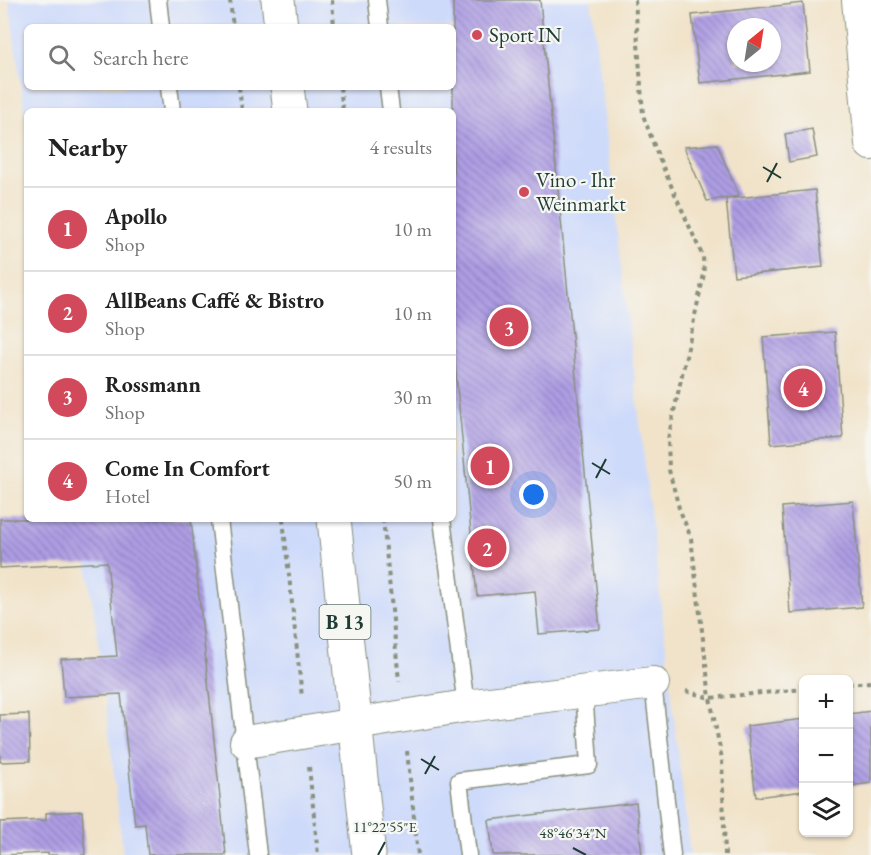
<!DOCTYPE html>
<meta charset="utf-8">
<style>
:root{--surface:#fff;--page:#f2f2f2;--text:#222;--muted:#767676;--line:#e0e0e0;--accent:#d1495b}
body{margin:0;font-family:"EB Garamond",serif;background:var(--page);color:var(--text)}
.controls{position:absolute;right:18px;bottom:18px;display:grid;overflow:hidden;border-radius:9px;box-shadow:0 2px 4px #0004}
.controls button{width:54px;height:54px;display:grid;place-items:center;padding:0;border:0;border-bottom:2px solid var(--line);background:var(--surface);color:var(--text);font:30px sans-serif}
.compass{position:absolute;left:727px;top:18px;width:54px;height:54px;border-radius:50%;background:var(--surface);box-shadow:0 2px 4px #0004;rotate:30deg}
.you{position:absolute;left:534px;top:495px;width:21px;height:21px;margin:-15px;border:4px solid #fff;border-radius:50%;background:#1a73e8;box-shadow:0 0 0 9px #1a73e833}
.badge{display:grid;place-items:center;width:39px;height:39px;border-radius:50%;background:var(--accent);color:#fff;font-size:20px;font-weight:700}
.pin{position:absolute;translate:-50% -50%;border:3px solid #fff;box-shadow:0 2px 6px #0006}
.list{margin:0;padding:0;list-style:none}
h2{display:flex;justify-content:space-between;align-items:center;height:78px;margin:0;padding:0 24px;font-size:26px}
h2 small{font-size:20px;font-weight:400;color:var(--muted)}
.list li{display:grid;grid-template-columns:39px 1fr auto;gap:18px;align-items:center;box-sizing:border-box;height:84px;padding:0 24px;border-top:2px solid var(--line)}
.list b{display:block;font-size:22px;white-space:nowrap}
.list p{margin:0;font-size:20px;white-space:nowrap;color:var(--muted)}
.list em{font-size:20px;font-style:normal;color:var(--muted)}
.icon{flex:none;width:33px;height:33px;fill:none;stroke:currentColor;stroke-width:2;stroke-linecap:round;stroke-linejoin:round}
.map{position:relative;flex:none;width:871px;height:855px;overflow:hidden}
.search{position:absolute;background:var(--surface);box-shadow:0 2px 4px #0004;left:24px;top:24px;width:432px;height:66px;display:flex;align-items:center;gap:15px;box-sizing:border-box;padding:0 21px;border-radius:9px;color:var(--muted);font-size:22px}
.panel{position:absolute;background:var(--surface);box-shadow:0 2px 4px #0004;left:24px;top:108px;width:432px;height:414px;border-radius:9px}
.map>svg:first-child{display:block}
.built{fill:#cedafa;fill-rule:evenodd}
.building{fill:url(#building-back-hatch);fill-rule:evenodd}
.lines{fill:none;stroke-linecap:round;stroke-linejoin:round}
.lane-casing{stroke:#88907e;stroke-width:19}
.street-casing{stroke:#88907e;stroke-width:34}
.primary-casing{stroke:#88907e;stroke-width:35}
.path{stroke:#88907e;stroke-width:4;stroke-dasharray:4.5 4.5;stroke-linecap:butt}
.lane{stroke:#fff;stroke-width:16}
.street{stroke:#fff;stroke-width:32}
.primary{stroke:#fff;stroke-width:33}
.ticks{fill:none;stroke:#1f3d34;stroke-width:2}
.poi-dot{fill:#d1495b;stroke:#f6f6f2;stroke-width:2}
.labels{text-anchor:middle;stroke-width:4.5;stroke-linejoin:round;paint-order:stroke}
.shield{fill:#f6f6f2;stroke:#60746d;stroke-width:1.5}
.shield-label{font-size:20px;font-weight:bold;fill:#1f3d34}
.poi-label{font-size:21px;fill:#1f3d34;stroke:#f6f6f2;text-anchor:start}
.ticks-label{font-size:15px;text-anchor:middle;fill:#1f3d34;stroke:#f6f6f2;stroke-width:4.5;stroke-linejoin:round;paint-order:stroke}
</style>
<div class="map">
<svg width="871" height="855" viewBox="0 0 871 855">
<defs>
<pattern id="building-back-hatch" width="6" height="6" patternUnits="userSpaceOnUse" patternTransform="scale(1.5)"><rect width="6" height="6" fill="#ae9de4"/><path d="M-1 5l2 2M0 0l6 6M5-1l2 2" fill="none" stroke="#8d81ba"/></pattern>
</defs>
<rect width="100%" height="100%" fill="#f6f6f2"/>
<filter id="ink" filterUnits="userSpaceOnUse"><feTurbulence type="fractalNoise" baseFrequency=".0167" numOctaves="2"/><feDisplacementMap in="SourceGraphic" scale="12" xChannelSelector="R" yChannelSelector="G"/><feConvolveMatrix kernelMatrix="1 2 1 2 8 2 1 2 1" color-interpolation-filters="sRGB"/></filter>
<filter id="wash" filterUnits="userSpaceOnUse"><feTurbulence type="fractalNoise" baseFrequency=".008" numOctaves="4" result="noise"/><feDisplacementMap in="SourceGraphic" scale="24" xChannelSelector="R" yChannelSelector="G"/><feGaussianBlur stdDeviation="1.35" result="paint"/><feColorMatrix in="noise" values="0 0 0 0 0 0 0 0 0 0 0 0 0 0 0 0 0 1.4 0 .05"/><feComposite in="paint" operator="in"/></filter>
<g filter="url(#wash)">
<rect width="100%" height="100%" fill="#f1e3c9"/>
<path class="built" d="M9 0H591L690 855H123L103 677 81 519H453V111H27V129ZM27 27H453V87H27Z"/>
<g id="blocks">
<path class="building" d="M453 0H540L600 629 539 634 535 591 477 596 453 344Z
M803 3 810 71 700 83 692 15ZM736 27H772V63H736Z
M812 129 817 157 789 162 785 134Z
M717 144 739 196 707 201 684 147Z
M815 190 823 267 734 276 726 199Z
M835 332 843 438 771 444 763 337Z
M853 501 862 607 790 613 782 507Z
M0 519H191L226 855H148L145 824 135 825 121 694 64 697 61 659 117 656 107 562 0 568Z
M871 711V783L849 786V714Z
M29 714 30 761 0 762V715Z
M804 719V791L756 797 747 726Z
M636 803 642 855H493L489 820Z
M82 811 85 855H48V853L0 855V822L46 820V813Z"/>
</g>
</g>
<g filter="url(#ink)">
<use href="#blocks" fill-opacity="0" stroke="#88907e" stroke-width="1.5"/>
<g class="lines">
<defs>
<path id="lane" d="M158 0 161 27
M377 0 380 27
M169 87 172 111
M388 87 391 111
M219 519 258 855
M442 519 466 706
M653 683 672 855
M468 855 459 781 589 765 584 690"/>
<path id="street" d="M858 0 871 144
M246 742 466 706 653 683"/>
<path id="primary" d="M278 0 281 27
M287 87 290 111
M334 519 369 855"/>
</defs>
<use href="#lane" class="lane-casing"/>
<use href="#street" class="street-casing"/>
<use href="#primary" class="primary-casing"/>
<path class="path" d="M230 0 233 27
M332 0 334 27
M635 0 643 115 658 156 703 257 704 274 668 439 669 470 679 508 691 538 710 698 722 759 725 855
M239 87 242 111
M340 87 343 111
M283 519 302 697
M383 519 399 681
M848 684 871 682
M686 691 710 698 804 689
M407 751 418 855
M309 767 318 855"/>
<use href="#lane" class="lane"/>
<use href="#street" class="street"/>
<use href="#primary" class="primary"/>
</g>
</g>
<path class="ticks" d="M763 167 781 178M767 182 777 163M592 463 610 474M596 478 606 459M421 759 439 770M425 774 435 756M573 848 586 855M378 855 385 842"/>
<g class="poi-dot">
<circle cx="477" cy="35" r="6"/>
<circle cx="524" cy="192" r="6"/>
</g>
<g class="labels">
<rect class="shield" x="319.5" y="605" width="51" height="34" rx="4.5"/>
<g class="shield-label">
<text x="345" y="629">B 13</text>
</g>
<g class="poi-label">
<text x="489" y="42">Sport IN</text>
<text x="536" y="187">Vino - Ihr<tspan x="536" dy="24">Weinmarkt</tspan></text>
</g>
</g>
<g class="ticks-label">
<text x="385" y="832">11°22'55"E</text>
<text x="573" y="838">48°46'34"N</text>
</g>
</svg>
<div class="controls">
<button>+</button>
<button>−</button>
<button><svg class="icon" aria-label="layers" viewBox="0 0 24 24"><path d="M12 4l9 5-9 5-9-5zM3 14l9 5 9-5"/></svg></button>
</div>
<svg class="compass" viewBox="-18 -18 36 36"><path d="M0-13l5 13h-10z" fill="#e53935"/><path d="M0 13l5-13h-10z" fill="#767676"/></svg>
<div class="you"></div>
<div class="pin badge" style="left:490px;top:466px">1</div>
<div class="pin badge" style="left:487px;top:548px">2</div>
<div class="pin badge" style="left:509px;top:327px">3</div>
<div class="pin badge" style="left:803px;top:388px">4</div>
<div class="search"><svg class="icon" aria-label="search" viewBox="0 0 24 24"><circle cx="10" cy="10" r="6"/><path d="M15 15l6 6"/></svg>Search here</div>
<section class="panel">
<h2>Nearby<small>4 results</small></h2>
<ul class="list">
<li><span class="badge">1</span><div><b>Apollo</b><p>Shop</p></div><em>10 m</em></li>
<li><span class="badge">2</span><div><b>AllBeans Caffé &amp; Bistro</b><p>Shop</p></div><em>10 m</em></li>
<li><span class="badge">3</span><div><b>Rossmann</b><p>Shop</p></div><em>30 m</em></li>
<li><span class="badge">4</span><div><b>Come In Comfort</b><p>Hotel</p></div><em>50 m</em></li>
</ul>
</section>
</div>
